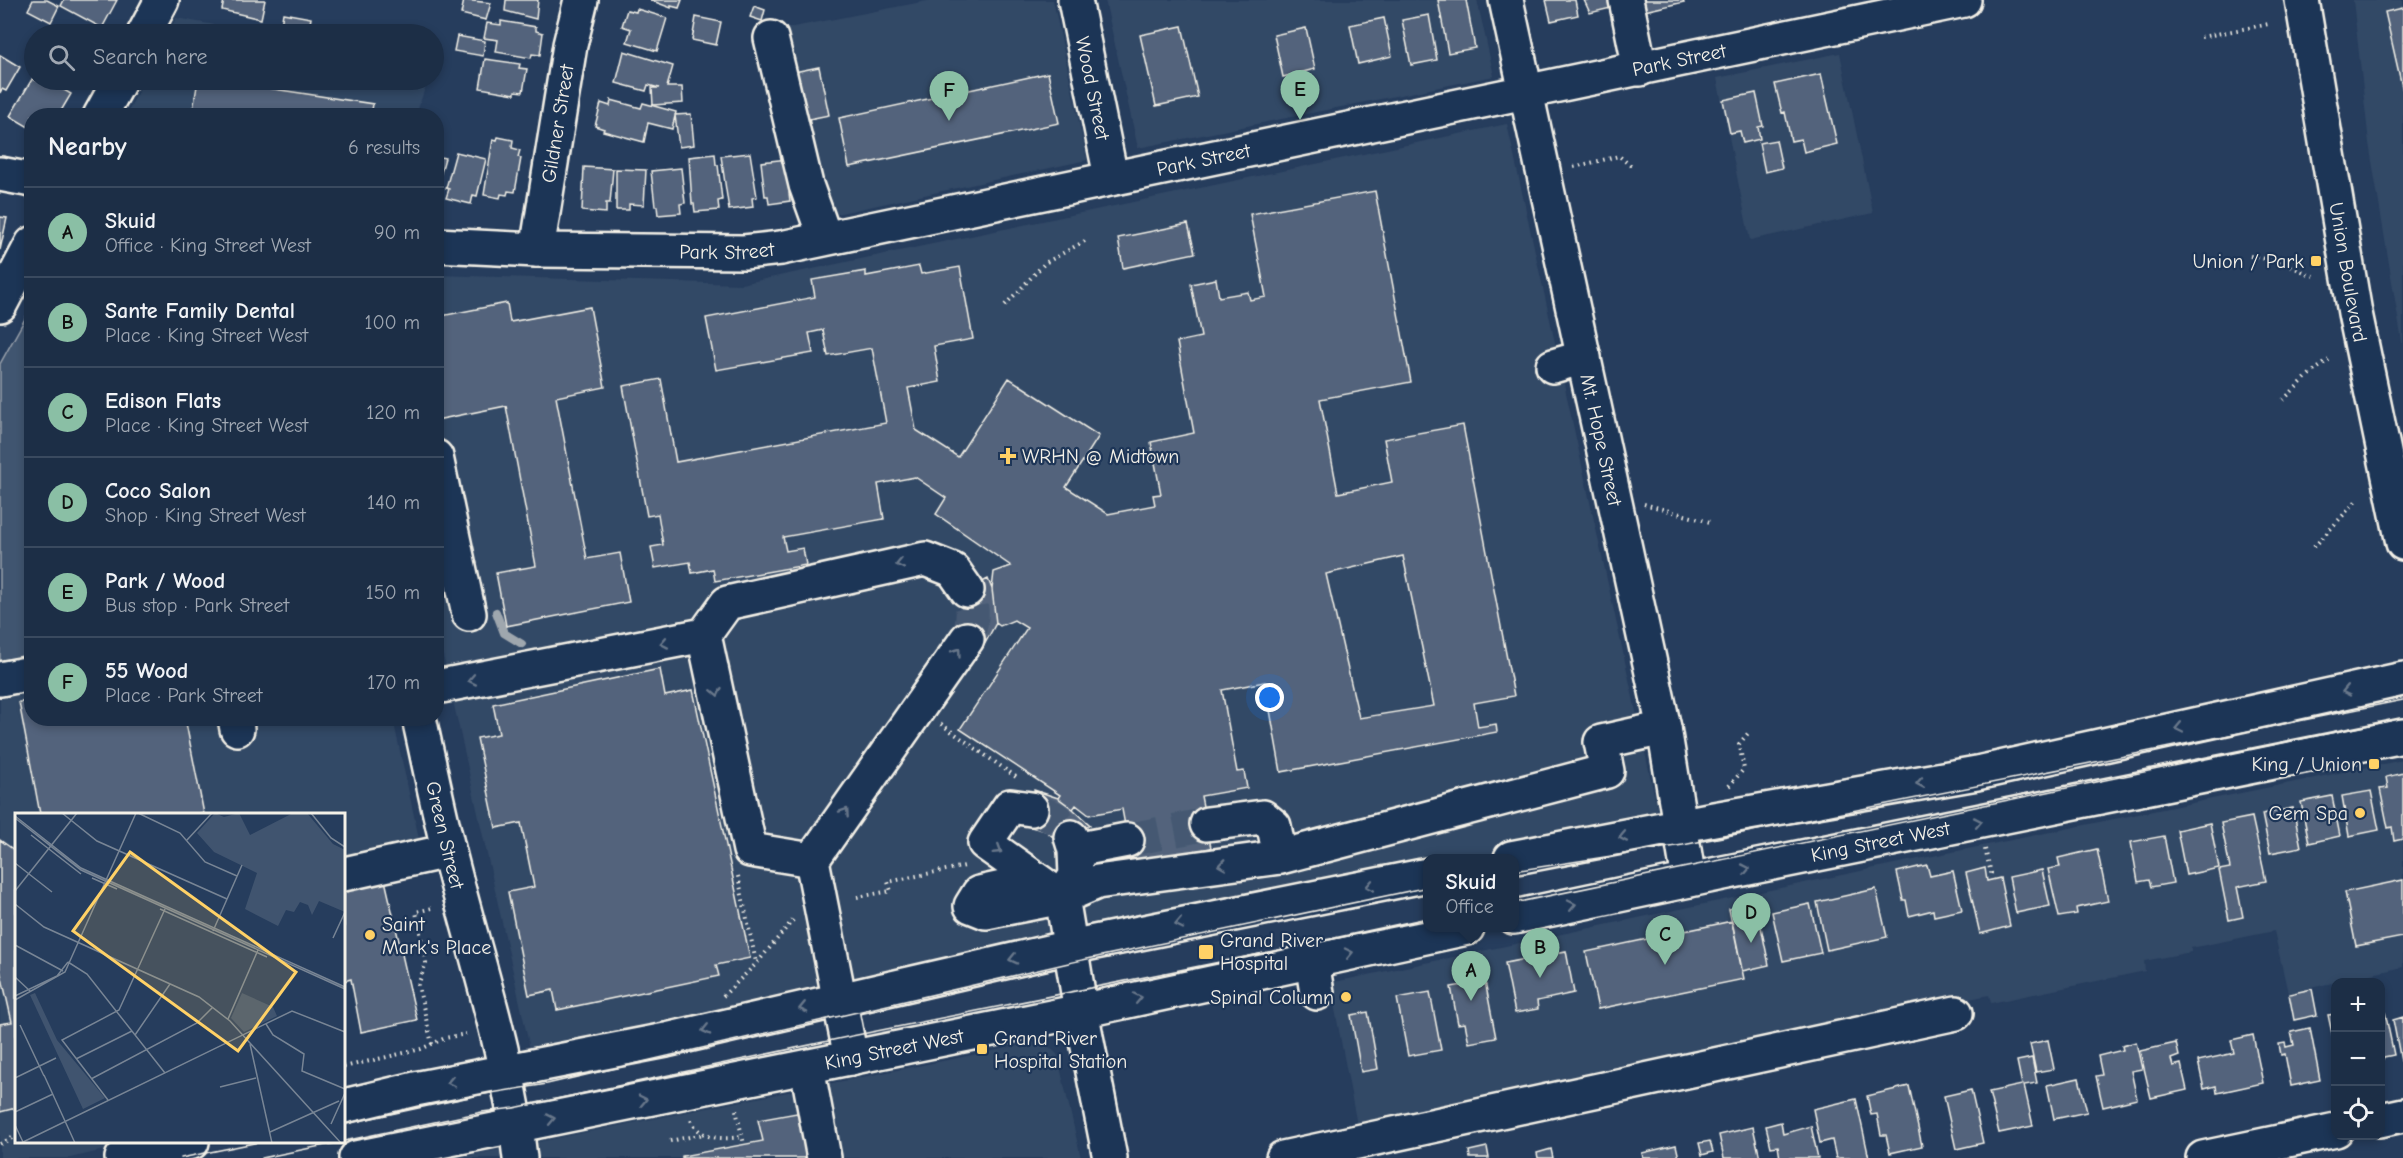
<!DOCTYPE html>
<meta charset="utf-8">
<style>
:root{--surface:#1c2e46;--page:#25364d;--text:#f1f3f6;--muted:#a0a8b3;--line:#3a4a5f;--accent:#8abfa5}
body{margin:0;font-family:"Comic Neue",sans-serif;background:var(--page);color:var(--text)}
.controls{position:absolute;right:18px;bottom:18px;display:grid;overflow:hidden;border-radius:12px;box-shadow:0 3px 9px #0003}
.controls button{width:54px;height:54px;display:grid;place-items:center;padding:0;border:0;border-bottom:2px solid var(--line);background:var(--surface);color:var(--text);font:30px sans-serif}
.you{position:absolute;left:1270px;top:698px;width:21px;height:21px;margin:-15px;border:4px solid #fff;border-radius:50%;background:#1a73e8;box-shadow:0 0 0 9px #1a73e833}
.badge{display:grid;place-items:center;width:39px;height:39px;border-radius:50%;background:var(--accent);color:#111;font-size:20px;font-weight:700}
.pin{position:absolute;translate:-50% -50px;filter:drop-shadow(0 2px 3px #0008)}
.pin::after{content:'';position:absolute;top:32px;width:21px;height:18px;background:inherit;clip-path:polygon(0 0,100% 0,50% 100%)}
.popup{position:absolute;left:1423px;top:854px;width:96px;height:78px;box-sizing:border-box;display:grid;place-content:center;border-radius:12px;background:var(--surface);filter:drop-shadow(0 2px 4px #0005);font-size:20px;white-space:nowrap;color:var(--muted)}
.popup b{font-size:22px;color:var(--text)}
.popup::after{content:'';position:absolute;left:50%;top:100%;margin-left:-12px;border:12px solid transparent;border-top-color:var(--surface)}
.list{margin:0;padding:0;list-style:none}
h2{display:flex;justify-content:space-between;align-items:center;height:78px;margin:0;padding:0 24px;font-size:26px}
h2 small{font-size:20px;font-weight:400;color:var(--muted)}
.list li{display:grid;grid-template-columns:39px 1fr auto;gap:18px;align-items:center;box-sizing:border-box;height:90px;padding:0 24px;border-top:2px solid var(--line)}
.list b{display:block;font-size:22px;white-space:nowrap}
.list p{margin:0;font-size:20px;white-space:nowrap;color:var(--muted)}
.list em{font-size:20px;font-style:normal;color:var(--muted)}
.icon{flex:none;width:33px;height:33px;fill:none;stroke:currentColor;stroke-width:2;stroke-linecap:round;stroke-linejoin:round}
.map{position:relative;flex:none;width:2403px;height:1158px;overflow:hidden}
.search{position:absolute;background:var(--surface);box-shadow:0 3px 9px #0003;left:24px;top:24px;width:420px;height:66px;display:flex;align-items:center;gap:15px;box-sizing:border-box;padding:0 21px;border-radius:33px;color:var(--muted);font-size:22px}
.panel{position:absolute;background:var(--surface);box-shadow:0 3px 9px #0003;left:24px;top:108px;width:420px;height:618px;border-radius:24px}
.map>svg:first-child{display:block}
.built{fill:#334966}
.green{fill:#40546f;stroke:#9aa2ac;stroke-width:1.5}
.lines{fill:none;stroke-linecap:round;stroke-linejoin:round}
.stream{stroke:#9fa7ae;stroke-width:8}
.building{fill:#52647b;stroke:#f4f1e8;stroke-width:1.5;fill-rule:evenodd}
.minor-tunnel{stroke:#455872;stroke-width:33;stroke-dasharray:33 16;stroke-linecap:butt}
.minor-casing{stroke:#f4f1e8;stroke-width:38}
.major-casing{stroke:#f4f1e8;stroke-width:38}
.path{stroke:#f4f1e8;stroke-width:4;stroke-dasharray:1.5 4.5;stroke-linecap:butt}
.minor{stroke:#1d3557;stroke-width:33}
.major{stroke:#1d3557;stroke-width:33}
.tram{stroke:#f4f1e8;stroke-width:1.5}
.oneway{stroke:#68778a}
.poi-dot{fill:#ffd166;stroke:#1d3557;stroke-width:2}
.labels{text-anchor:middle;stroke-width:4.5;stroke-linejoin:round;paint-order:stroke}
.street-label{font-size:20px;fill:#f4f1e8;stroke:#1d3557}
.poi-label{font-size:20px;fill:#f4f1e8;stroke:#1d3557;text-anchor:end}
.inset-road{fill:none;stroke:#788595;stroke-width:1.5}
.view{fill:#ffd166;fill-opacity:0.15;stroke:#ffd166;stroke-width:3}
.inset-edge{fill:none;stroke:#f4f1e8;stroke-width:3}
</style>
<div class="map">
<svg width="2403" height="1158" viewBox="0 0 2403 1158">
<rect width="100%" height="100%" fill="#263d5d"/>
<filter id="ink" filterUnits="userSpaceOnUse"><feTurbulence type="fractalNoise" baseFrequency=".0167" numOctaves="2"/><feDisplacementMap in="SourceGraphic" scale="12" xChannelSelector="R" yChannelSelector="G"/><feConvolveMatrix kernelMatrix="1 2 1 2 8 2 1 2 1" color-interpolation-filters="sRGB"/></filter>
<g filter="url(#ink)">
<path class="built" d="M932 0H1053L1087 160 799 222 763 33Z
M1105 0H1477L1494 76 1138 148Z
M2353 0H2403V348L2369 143Z
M176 18 264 34H168Z
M1840 53 1873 213 1750 240 1717 78Z
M144 80H376L425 88 416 115 126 116Z
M1507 124 1662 830 1514 858H1428L1427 878 531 1053 437 628 436 275 741 284Z
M31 655 32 718 393 719 421 848 344 865V814H16V1142H139L70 1158H0V661Z
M2403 760V967L2288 993 2274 931 2191 948V952L2144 961 2145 971 1991 1003 1989 995 1357 1125 1330 983 1894 864Z
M1042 1041 1057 1054 1081 1158H457Z"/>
<path class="green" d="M31 308V655L0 661V364Z"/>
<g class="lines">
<path class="stream" d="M496 612 504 633 522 644"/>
</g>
<path class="building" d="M33 0H47L59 6 51 22 28 10Z
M64 0H117L102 28 61 6Z
M224 0H265L261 19 222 10Z
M464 0 491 3 486 20 461 14Z
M506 0H538L536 19 505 11Z
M650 0H682L679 8 671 6V8Z
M1438 0H1466L1475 48 1448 53Z
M1546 0H1575L1578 15 1551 21Z
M1584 0H1614L1615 7 1590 13Z
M1637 0H1683L1684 2 1640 12Z
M754 6 765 10 762 21 750 17Z
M2403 8V91L2385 12Z
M637 9 667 18 657 51 627 42 631 29 622 26 627 10 636 12Z
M283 13 311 18 308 34 280 32Z
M1429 15 1437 60 1411 65 1402 20Z
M696 17 721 22 716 45 692 40Z
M1384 18 1392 56 1358 64 1350 25Z
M501 21 536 27V31L543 33 540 55 532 54 531 58 496 52 498 40 484 38 487 23 501 25Z
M1182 26 1198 97 1156 106 1140 35Z
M1306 28 1315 69 1283 77 1274 35Z
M457 36 485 41 483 56 454 51Z
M624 51 673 66 667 87H682L683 103 653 105 652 88H659L648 85 646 91 616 83Z
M0 55 20 67 6 91 2 89 0 93Z
M485 59 520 64 519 68 527 69 523 92 515 91V94L480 88Z
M819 67 829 115 794 122 784 74Z
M1048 73 1059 123 849 167 839 118Z
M1821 74 1837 144 1804 152 1801 139 1791 141 1785 112 1782 113 1775 84Z
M34 76V80H47L71 94 58 116H32V129L10 116Z
M198 80H213L373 104 371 116H192Z
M1756 93 1763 126 1758 127 1760 139 1743 143 1740 131 1730 133 1723 100Z
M611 100 641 108 643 103 676 112 672 129 648 123 644 142 603 131 604 129 595 126 601 103 610 106Z
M691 114 694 145 679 147 675 115Z
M498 137 513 140 512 148 520 150 518 157 521 158 515 192 508 191 507 195 501 194 500 198 484 195 493 139 497 140Z
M1776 140 1782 168 1765 172 1759 143Z
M456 152 486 159 477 196 473 195 471 204 446 198 449 189 446 188Z
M750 153 757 197 752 198 753 207 729 210 721 156Z
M715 154 716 165H718L722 200 718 201 719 210 695 212 694 204H692L689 157Z
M436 156 445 158 436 190Z
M788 159 792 193H789L790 201 769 204 768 196H765L761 162Z
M584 167 613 169 610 203H606V213L582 211Z
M681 168 685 203 680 204 681 213 658 215 657 206H655L651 171Z
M616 169 646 170 644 205 629 204V210H616Z
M1375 191 1411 382 1320 399 1338 493 1392 482 1384 439 1463 425 1514 696 1474 703 1478 727 1496 724 1497 732 1281 772 1265 682 1222 690 1237 772 1244 771 1247 788 1201 796 1211 848 1132 863 1122 809 1089 815 1076 805 1073 809 1058 798 1060 795 960 729 1027 628 1014 620 1000 626 996 623 992 589 994 572 1011 566 936 514 946 498 915 477 878 484 884 519 783 537 786 551 803 548 806 565 715 581 713 569 692 573 690 562 655 568 651 547 663 545 658 514 647 516 623 386 661 379 676 462 886 423 872 348 828 356 823 330 809 333 813 353 716 370 706 318 815 297 812 280 866 271V276L919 266 921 274 960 267 973 339 934 346 940 382 908 388 916 430 958 457 1009 378 1099 436 1066 487 1108 514 1155 505 1153 495 1161 494 1151 442 1194 433 1177 342 1201 337 1191 284 1216 279 1219 297 1248 292 1250 300 1266 297 1250 214ZM1403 556 1434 706 1359 718 1326 574Z
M0 217 7 218 0 250Z
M1188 224 1195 253 1123 268 1118 238Z
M507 303 510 322 590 307 605 387 556 397 587 559 620 553 629 602 506 626 496 573 536 566 506 406 436 420V317Z
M988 579 992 589 996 623 982 649 956 632 962 608 958 594Z
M660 669 665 696 693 690 750 958 716 965 719 976 557 1010 553 990 529 995 508 892 534 887 521 823 496 828 477 738 499 734 493 704Z
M32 700V718H185L204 814H40L19 702Z
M2403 773V839L2394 841 2392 827 2388 828 2380 789 2388 788 2386 777Z
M1034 790 1058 798 1073 809 1090 825 1061 844 1046 831 1027 826Z
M2371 791 2379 830 2349 836 2342 796Z
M2332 796 2340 836 2309 843 2301 802Z
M2293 808 2301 847 2270 853 2262 814Z
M2252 817 2266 881 2237 887 2243 917 2229 920 2219 870 2230 868 2221 823Z
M2210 823 2219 868 2186 875 2177 830Z
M2164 836 2173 883 2151 887 2149 880 2138 882 2131 842Z
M0 840 14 850 16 849V1108L0 1112V1024L12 1022 0 969Z
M2097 849 2108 901 2076 908 2077 914 2059 917 2048 869 2060 867 2058 858Z
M1927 865 1930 876 1953 871 1962 910 1934 916 1933 910 1909 916 1906 900H1903L1897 872Z
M1985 868 1987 881 2000 878 2010 926 1980 934 1966 873Z
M2042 870 2050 906 2016 913 2009 877Z
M385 880 417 1020 361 1032 351 979 344 981V890Z
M2403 880V937L2356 946 2345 892Z
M1876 889 1887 937 1827 950 1817 902Z
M1756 903 1769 965 1742 971 1729 909Z
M1810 904 1821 953 1783 961 1772 912Z
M1732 921 1744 979 1598 1009 1586 952Z
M1566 951 1574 993 1537 1001 1538 1009 1515 1013 1505 963Z
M1485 981 1496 1038 1469 1043 1465 1023 1458 1024 1451 987Z
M2312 989 2317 1015 2294 1020 2289 994Z
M1430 992 1441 1050 1408 1056 1397 998Z
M1368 1012 1378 1069 1361 1072 1351 1015Z
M2385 1012 2394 1055 2384 1057 2380 1065V1013Z
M2336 1014V1052L2328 1015Z
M2403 1017V1061H2401L2393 1020Z
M2310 1028 2320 1080 2291 1086 2285 1054 2281 1055 2279 1044 2285 1043 2286 1047 2294 1045 2291 1032Z
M2253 1035 2263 1083 2217 1093 2216 1086 2204 1089 2198 1061 2234 1053 2231 1040Z
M2048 1040 2054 1069 2036 1072 2030 1044Z
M2136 1042 2142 1069 2131 1071 2137 1099 2103 1107 2096 1076 2102 1075 2098 1056 2123 1050 2122 1046Z
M2176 1043 2179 1056 2171 1059 2173 1066 2181 1064 2187 1090 2151 1098 2140 1051Z
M2032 1058 2037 1083 2024 1085 2033 1126 1999 1133 1989 1092 2022 1085 2017 1061Z
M2079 1078 2087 1112 2054 1119 2047 1085Z
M1909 1086 1922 1146 1890 1153 1886 1135H1881L1877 1114 1871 1115 1867 1096Z
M1971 1090 1983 1143 1956 1149 1944 1096Z
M1856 1099 1869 1158H1836L1832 1140 1820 1143 1813 1109Z
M802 1112 811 1158H682V1156L763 1141 758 1120Z
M1781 1122 1783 1134 1811 1126 1818 1158H1780L1778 1146 1771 1147 1766 1126Z
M1753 1127 1760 1158H1724L1719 1135Z
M1710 1141 1713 1152 1702 1155 1699 1143Z
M1676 1145 1679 1158H1643L1642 1153Z
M1487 1147 1489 1158H1470L1469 1151Z
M1551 1149 1553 1158H1538L1537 1153Z"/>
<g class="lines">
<path class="minor-tunnel" d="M967 639C974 620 974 608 967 590
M1031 809 1055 818 1071 837
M1127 840 1207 824"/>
<defs>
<g id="minor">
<path id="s1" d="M1075 0 1111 177"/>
<path id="s2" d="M1506 0 1664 728 1689 880"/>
<path d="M1626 0 1640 69"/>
<path id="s3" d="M2302 0 2355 313 2403 543"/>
<path d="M144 34 162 0"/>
<path d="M771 38 806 185 825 238"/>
<path d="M100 116 120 80"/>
<path d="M0 174 32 180"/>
<path id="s4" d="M436 245 537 250 744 252 781 248 1964 0"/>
<path id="s5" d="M537 250 570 45 581 0"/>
<path d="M0 305 32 244"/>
<path d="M1553 366 1584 357"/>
<path d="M436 457 469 614"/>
<path d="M704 635 750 850 812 860"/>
<path d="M0 679 32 673"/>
<path d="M436 687 704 635 727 603 925 559 953 570 967 590"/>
<path d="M235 718 237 729"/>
<path id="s6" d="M419 718C429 763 438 808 449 852 474 954 509 1053 520 1158"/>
<path d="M1031 809 1010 806 985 843 1051 890"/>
<path d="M1207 824 1263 817 1274 826 1280 857"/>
<path d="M1071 837 1075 850 1076 876 1062 897 1081 1011 1110 1158"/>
<path d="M1075 850 1127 840"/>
<path d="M344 874 448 851"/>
<path d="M1062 897 1015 885 979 893 971 906 986 912 1062 897 1097 882 1280 857 1607 771 1601 742 1664 728"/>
<path d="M1312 961 1317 993"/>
<path d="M851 1058 812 860 967 639"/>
<path d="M807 1067 824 1158"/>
<path d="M2380 1120 2403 1115"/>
<path d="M1283 1158 1956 1013"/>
<path d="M2203 1158 2336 1130"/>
</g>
<g id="major">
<path d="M1511 858 1714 819 1977 773 2403 679"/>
<path id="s7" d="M1514 917 1723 873 2403 736"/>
<path d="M344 1106 415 1089 666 1040 1070 947 1428 875"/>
<path d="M122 1158 192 1142"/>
<path id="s8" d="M356 1158 1081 1011 1467 928"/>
</g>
</defs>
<use href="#minor" class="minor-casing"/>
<use href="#major" class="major-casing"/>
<path class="path" d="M2201 37 2269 24
M1574 167 1619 156 1631 166
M2250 256 2283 263 2316 277
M1005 305 1045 263 1085 241
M2283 400 2311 373 2329 360
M1644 504 1710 522
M2314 547 2358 499
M941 724 1016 777
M1729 786 1744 769 1739 744 1750 731
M1985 849 1991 873 1989 878
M738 876 756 962
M857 897 891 891 888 882 965 866
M723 996 757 963 793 920
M432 1044 418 985 426 963 416 912 433 908
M344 1067 421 1049 445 1038 466 1034
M736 1110 744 1144
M691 1120C701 1141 723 1139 742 1137
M670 1141 704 1134
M0 1144 16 1136"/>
<use href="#minor" class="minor"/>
<use href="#major" class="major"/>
<path class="tram" d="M1514 871 1683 845 2403 700
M1514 903 2403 718
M344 1124 479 1095 547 1084 1073 962 1428 887
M344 1141 482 1112 514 1108 847 1037 1428 920
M181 1158 259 1142
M262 1158 340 1142"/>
</g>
<defs><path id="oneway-chevron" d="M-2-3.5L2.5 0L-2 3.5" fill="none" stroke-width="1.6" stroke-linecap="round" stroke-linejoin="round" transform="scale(1.5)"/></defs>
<g class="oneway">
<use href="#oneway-chevron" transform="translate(900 564) rotate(168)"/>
<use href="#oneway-chevron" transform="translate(664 643) rotate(169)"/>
<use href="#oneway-chevron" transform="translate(957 652) rotate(-54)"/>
<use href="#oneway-chevron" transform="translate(472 680) rotate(169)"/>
<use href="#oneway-chevron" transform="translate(2346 691) rotate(168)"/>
<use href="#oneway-chevron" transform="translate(717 692) rotate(78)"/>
<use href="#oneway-chevron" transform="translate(2179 728) rotate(168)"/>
<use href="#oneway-chevron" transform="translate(1920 783) rotate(170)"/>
<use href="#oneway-chevron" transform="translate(845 812) rotate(-56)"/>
<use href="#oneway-chevron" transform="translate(1978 822) rotate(-11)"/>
<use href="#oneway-chevron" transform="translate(1623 837) rotate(169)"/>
<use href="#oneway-chevron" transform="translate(998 850) rotate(32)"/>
<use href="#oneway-chevron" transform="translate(1222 865) rotate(172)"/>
<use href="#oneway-chevron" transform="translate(1746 869) rotate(-11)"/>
<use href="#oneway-chevron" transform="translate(1370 886) rotate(169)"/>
<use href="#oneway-chevron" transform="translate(1572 905) rotate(-12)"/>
<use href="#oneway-chevron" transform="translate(1179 924) rotate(168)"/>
<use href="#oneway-chevron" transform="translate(1349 953) rotate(-12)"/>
<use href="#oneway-chevron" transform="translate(1013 959) rotate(167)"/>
<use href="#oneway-chevron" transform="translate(1138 998) rotate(-12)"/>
<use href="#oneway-chevron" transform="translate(803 1008) rotate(167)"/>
<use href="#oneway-chevron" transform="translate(706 1030) rotate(167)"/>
<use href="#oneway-chevron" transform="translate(451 1082) rotate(168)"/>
<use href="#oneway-chevron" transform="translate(643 1100) rotate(-12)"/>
<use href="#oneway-chevron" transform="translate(551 1119) rotate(-11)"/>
</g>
</g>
<g class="poi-dot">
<rect x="2310" y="255" width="12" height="12" rx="3"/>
<path d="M1005 447h6v6h6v6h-6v6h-6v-6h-6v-6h6z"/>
<rect x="2368" y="758" width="12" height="12" rx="3"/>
<circle cx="2360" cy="813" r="6"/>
<circle cx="370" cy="935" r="6"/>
<rect x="1198" y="944" width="16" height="16" rx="3"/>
<circle cx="1346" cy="997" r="6"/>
<rect x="976" y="1043" width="12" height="12" rx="3"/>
</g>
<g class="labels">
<g class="street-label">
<text dy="7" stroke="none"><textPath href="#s4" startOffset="1263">Park Street</textPath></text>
<text dy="7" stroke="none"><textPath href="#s1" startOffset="90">Wood Street</textPath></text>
<text dy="7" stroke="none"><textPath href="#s5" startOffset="128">Gildner Street</textPath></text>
<text dy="7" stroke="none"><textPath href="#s4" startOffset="777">Park Street</textPath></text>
<text dy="7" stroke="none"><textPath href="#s4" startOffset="291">Park Street</textPath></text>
<text dy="7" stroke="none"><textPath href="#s3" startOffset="276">Union Boulevard</textPath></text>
<text dy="7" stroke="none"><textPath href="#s2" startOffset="450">Mt. Hope Street</textPath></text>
<text dy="7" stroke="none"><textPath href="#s6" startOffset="120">Green Street</textPath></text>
<text dy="7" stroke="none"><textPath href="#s7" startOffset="374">King Street West</textPath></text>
<text dy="7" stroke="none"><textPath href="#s8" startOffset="549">King Street West</textPath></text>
</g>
<g class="poi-label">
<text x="2304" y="268">Union / Park</text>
<text x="1022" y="463" text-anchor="start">WRHN @ Midtown</text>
<text x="2362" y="771">King / Union</text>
<text x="2348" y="820">Gem Spa</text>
<text x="382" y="931" text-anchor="start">Saint<tspan x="382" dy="23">Mark's Place</tspan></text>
<text x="1220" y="947" text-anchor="start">Grand River<tspan x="1220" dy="23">Hospital</tspan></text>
<text x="1334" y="1004">Spinal Column</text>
<text x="994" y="1045" text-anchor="start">Grand River<tspan x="994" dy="23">Hospital Station</tspan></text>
</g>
</g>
<g transform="translate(15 813)">
<rect width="330" height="330" fill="#263d5d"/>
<path d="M200 0 209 4 224 0 235 22 278 0H292L318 31 330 37V99L304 88 297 102 293 92 285 89 279 99 271 97 263 113 230 96 242 60 199 39 182 20ZM20 180 42 227 90 285 68 296 15 182ZM227 180 258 194 262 203 229 219 216 205Z" fill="#40546f"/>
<path class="inset-road" d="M47 0 82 28 212 86M123 0 165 20 190 49 222 63M296 0 316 25 330 34M0 3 66 55 330 174M0 5 66 57 330 176M16 22 66 61M172 27 197 0M0 50 37 79M77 65 102 76M0 78 62 0M0 91 29 114 184 184 215 208 326 330M145 96 252 144M198 118 227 52M318 125 330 99M0 132 48 158M53 149 72 161 150 260M0 164 15 178M0 183 42 163 53 149M0 187 50 159 121 0M213 206 243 137M251 211 258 222 289 241 287 258 330 276M5 212 29 263M120 222 155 171M235 231 257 330M61 246 117 218M29 262 60 330M0 265 41 245M76 266 182 210 198 194M205 274 241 265M93 287 47 227 104 197 150 96M0 299 38 281M316 311 330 280M0 312 8 329M255 319 324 288M6 330 277 198 330 219"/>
<path class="view" d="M115 39 281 159 223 238 58 118Z"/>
<rect width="330" height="330" class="inset-edge"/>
</g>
</svg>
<div class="controls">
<button>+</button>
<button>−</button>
<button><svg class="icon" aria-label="locate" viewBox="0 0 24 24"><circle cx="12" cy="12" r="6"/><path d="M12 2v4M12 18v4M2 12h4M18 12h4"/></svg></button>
</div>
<div class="you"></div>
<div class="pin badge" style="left:1471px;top:1001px">A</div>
<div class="popup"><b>Skuid</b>Office</div>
<div class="pin badge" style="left:1540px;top:978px">B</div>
<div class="pin badge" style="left:1665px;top:965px">C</div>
<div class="pin badge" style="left:1751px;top:943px">D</div>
<div class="pin badge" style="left:1300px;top:120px">E</div>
<div class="pin badge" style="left:949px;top:121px">F</div>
<div class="search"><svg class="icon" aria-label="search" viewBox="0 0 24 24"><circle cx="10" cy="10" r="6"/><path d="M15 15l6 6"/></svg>Search here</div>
<section class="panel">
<h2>Nearby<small>6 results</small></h2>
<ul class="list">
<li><span class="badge">A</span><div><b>Skuid</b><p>Office · King Street West</p></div><em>90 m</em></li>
<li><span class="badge">B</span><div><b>Sante Family Dental</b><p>Place · King Street West</p></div><em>100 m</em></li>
<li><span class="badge">C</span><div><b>Edison Flats</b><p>Place · King Street West</p></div><em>120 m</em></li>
<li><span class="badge">D</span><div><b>Coco Salon</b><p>Shop · King Street West</p></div><em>140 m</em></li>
<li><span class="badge">E</span><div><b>Park / Wood</b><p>Bus stop · Park Street</p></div><em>150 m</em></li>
<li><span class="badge">F</span><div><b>55 Wood</b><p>Place · Park Street</p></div><em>170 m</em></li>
</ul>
</section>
</div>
